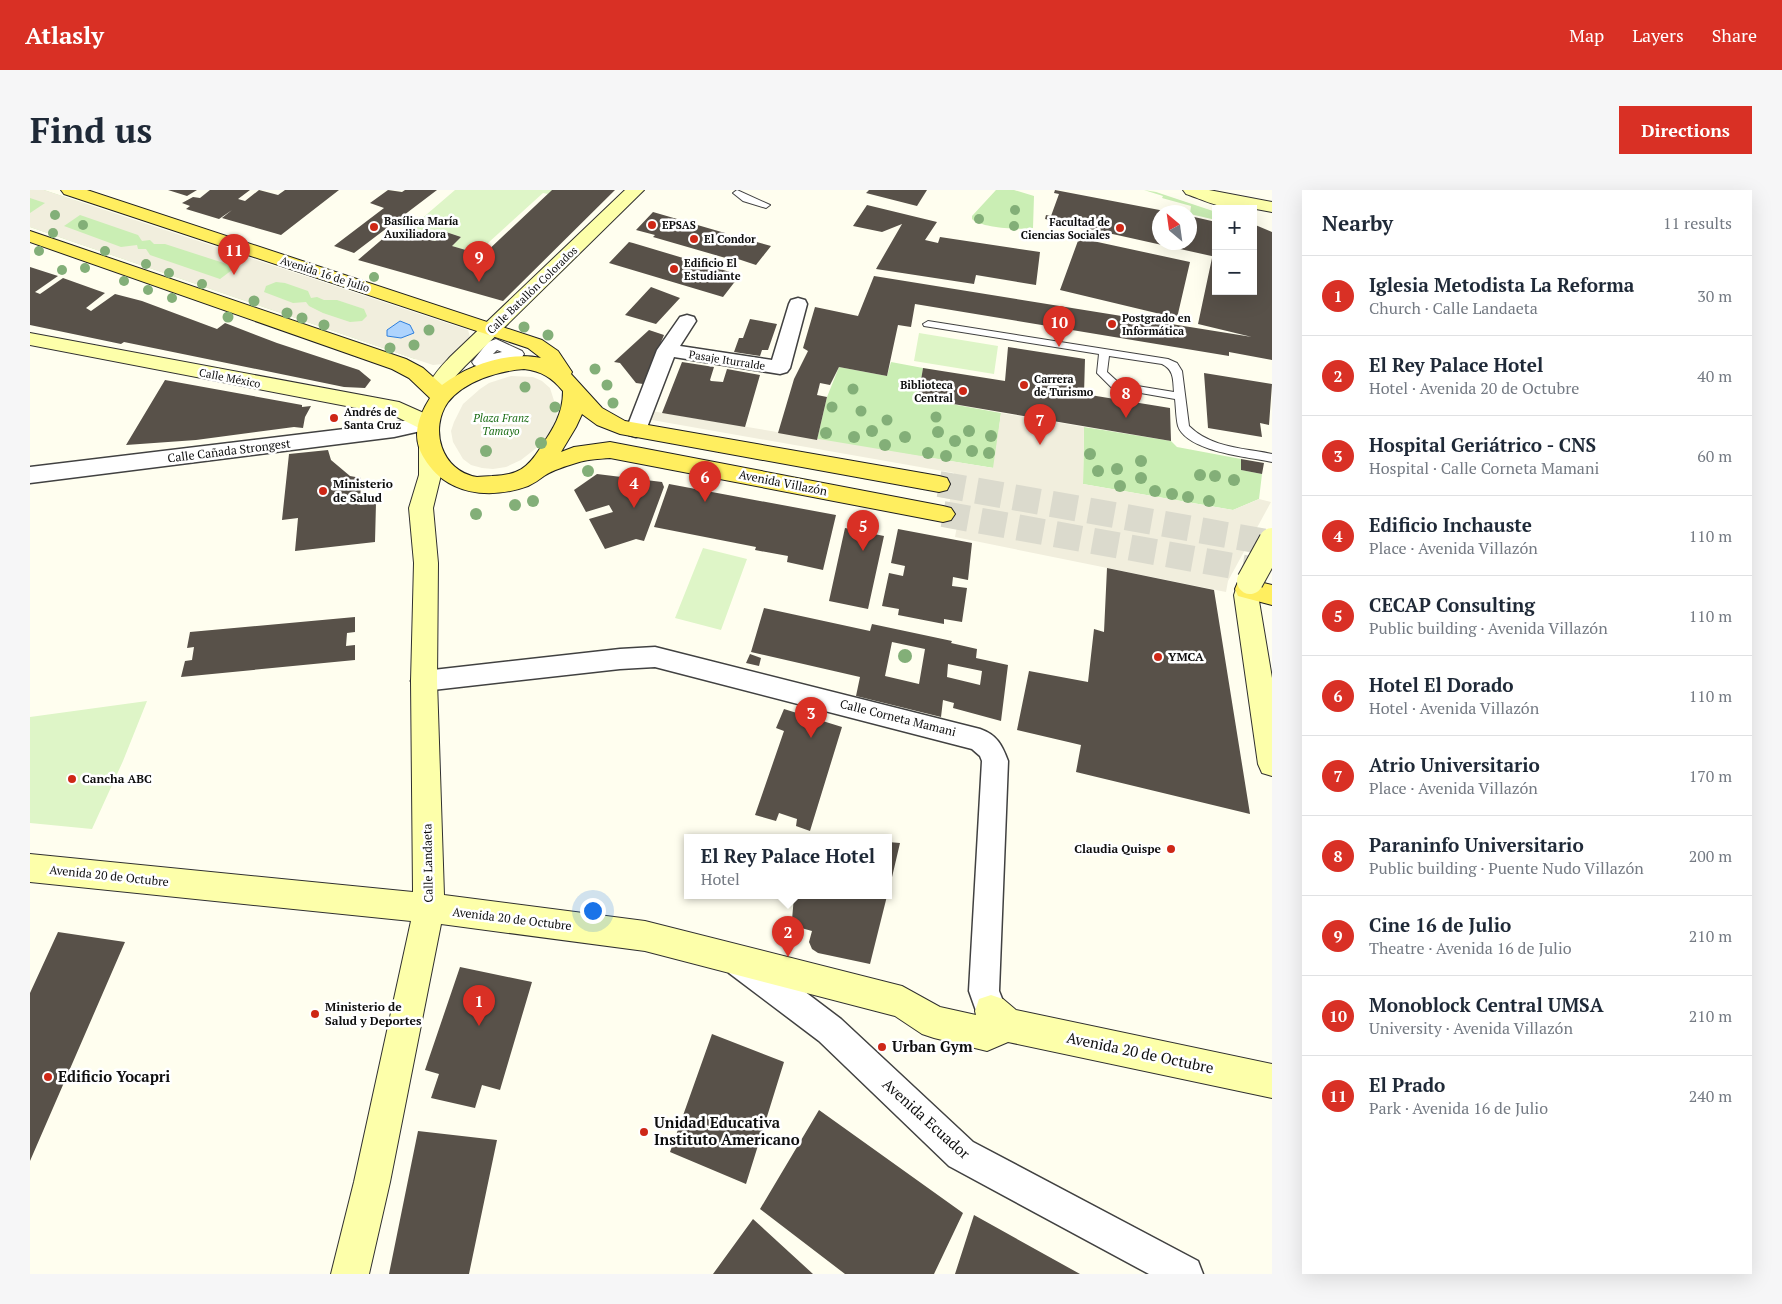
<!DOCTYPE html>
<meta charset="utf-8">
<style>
:root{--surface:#fff;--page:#f6f6f7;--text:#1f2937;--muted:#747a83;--line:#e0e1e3;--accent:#d93025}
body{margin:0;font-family:"PT Serif",serif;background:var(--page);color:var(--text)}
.controls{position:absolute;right:15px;top:15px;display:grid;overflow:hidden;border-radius:0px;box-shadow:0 5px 20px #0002}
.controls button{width:45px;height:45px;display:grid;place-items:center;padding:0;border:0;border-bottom:1px solid var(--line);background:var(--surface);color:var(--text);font:25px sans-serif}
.compass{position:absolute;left:1122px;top:15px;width:45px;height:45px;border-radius:50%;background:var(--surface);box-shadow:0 5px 20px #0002;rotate:331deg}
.you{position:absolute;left:562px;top:720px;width:18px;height:18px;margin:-12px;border:4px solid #fff;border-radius:50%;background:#1a73e8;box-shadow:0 0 0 8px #1a73e833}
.badge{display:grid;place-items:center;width:32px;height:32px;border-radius:50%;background:var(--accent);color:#fff;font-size:16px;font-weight:700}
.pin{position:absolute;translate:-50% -41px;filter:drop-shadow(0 1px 2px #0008)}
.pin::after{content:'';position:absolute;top:26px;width:18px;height:15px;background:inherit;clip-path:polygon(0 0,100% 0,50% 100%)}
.popup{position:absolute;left:654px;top:644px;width:208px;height:65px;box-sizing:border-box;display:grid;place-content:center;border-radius:0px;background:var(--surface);filter:drop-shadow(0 1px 4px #0005);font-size:16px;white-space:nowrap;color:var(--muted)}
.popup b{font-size:19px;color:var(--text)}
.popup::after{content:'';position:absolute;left:50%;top:100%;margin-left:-10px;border:10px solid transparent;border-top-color:var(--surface)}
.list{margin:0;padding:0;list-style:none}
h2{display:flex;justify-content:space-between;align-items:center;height:65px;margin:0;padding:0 20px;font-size:21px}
h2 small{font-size:16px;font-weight:400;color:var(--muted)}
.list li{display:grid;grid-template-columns:32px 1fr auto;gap:15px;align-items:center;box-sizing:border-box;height:80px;padding:0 20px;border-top:1px solid var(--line)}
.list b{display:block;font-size:19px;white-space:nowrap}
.list p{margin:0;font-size:16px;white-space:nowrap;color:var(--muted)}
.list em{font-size:16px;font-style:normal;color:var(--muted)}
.map{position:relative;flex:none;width:1242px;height:1084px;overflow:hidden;border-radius:0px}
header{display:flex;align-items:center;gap:30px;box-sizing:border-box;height:70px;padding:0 25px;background:var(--accent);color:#fff}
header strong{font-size:24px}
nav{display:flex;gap:28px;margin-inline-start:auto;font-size:18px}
.intro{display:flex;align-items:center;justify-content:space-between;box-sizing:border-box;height:120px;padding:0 30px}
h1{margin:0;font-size:35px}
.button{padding:12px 22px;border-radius:0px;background:var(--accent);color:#fff;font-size:18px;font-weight:700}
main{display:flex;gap:30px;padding:0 30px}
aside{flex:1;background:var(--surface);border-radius:0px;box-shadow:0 5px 20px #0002}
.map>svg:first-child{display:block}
.green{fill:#caeeb4}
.pitch{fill:#def5c7}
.plaza{fill:#f1eedd;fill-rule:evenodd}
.water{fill:#aed4fd;stroke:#2c7edc}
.building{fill:#585149;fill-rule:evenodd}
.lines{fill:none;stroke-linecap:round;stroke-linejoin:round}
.primary-tunnel{stroke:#dbdacd;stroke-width:26;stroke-dasharray:26 12;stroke-linecap:butt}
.service-casing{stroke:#414141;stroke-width:2}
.pedestrian-casing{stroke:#414141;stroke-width:2}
.minor-casing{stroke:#414141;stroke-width:3}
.secondary-casing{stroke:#303030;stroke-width:2}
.primary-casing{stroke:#1f1f1f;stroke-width:2}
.service{fill:#fff;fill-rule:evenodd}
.pedestrian{fill:#fff;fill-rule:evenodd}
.minor{fill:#fff;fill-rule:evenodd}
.secondary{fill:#fdffaa;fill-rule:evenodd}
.primary{fill:#ffee5f;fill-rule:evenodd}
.secondary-bridge-casing{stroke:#303030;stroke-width:28;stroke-linecap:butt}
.secondary-bridge{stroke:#fdffaa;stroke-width:26}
.tree{fill:#83af78}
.poi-dot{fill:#ce2716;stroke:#fff;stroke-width:2}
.labels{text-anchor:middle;stroke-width:5;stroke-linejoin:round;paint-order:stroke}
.far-poi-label{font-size:11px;font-weight:bold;fill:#0e0e0e;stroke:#fff;text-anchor:start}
.far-street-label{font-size:11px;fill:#0e0e0e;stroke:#fff}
.far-park-label{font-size:11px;font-style:italic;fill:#1d6e17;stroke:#fff}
.street-label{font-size:12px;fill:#0e0e0e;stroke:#fff}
.poi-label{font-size:12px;font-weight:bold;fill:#0e0e0e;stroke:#fff;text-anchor:start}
.near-poi-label{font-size:15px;font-weight:bold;fill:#0e0e0e;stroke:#fff;text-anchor:start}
.near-street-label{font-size:15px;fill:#0e0e0e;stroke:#fff}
</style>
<header>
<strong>Atlasly</strong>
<nav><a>Map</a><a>Layers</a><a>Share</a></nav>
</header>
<div class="intro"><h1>Find us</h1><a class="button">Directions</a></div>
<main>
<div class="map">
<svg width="1242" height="1084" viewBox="0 0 1242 1084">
<rect width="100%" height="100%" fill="#fffeef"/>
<path class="green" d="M0 0H14L428 139 385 169 0 37Z
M966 0H984L1004 6 1003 38C990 40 951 38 942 29V26Z
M1114 0 1126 2 1186 22V30L1160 24 1161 16 1132 8 1133 6Z
M861 172 893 178 888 208 971 223 964 278 787 250 797 207 809 177 857 186Z
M1054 237 1141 251 1147 257 1211 269V280L1232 284 1229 309 1203 320 1053 294Z"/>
<path class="pitch" d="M425 0H522L518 4 513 3 447 63 422 56 431 47 416 42 405 51 375 43Z
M889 143 968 156 964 184 884 171Z
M673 358 717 369 691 440 645 428Z
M117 511 93 571 62 639 0 633V527Z"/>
<path class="plaza" d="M0 0H14L438 140 440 147 413 174 403 175 385 169 0 37V23L15 13 0 8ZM50 25 108 45 112 51 120 50 124 54H135L206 77 190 89 120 65 116 59H108L107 55 91 57 34 36ZM246 92 255 93 278 101 281 108 287 107 294 110H307L334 119 337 126 332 131 320 132 293 123 279 116 276 112 263 113 234 102 236 96Z
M481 186 503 187 512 191 520 198 526 217 527 227 524 237 514 252 491 270 476 277 463 279 452 278 441 275 433 269 423 252 421 241 424 232 433 214 450 199 459 193Z
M621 221 963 278 971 223 1054 237 1053 294 1203 320 1229 309 1241 312 1198 391 1196 402 925 347 929 325 918 322 920 309 910 307 912 294 922 295 924 283 622 230 619 229Z"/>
<path class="water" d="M370 131 380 135 384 143 371 148 357 146V140Z"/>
<path class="building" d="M138 0H167L157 6Z
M180 0H220L208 9 215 11 229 0 248 5 255 0H309L251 45 192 28 202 20 189 29 156 19 160 16 152 13 163 7 170 8Z
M358 0 372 2 375 0H407L324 63 304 56 354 18 340 13Z
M522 0H585L473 111 328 70 363 40 405 51 416 42 431 47 422 56 453 65Z
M839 0H897L887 16 836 3Z
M1025 0 1140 22H1130V52H1160V26L1186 32V67L1015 29 1016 25 1021 26 1029 4 1024 3Z
M837 15 907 32 895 50 908 53 910 47 1010 62 1006 95 946 85 944 94 846 79 872 34 852 42 823 36Z
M623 22 654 31 650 36 660 39 664 34 695 43 691 47 704 51 708 47 741 56 726 75 708 69 706 71 623 47 625 45 606 40Z
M1223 34 1242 42V170L1199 162V166L885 114 881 137 868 135 857 186 809 177 800 195 790 193 787 205 797 207 787 250 748 243 764 189 778 161 773 158 785 117 828 126 844 86 1222 147 1168 134 1182 68H1186V101H1223Z
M1049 48 1160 72 1147 128 1030 100Z
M599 52 603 53 710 85 693 107 579 73Z
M0 77 28 86 5 102 10 104 33 88 75 103 56 118 61 121 85 104 112 111 187 139 195 133 247 153 329 180 341 190 335 198 314 197 94 152 91 154 0 135Z
M621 97 650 108 626 134 595 125Z
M720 129 747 134 738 160H732L730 166 704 162 709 148H713Z
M619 140 634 145 615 191 613 194 606 193 590 173 584 172Z
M978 157 1055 169 1054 204 1140 218 1141 251 888 208 893 178 975 191Z
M652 172 684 177 680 190 681 191 693 192 697 179 730 185 715 237 632 223Z
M1174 183 1242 194 1239 235 1230 233 1232 247 1178 238Z
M135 190 272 215V217L281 216 275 227 273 238 264 237 166 250 96 255Z
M298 260 301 270 320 286 331 288 330 315 346 313 345 352 265 361 268 328 252 330 259 264Z
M1211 269 1234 273 1232 284 1211 280Z
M567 284 632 292 634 297 614 351 606 349 575 359 559 329 583 322 579 315 556 322 544 300Z
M639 294 806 325 793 380 757 372 758 366 725 360 726 357 624 337Z
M815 338 854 346 838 419 799 411Z
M868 339 942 353 938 390 923 387 922 396 937 398 932 432 914 429V434L868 425 869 419 852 416 859 383 873 386 875 376 861 373Z
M1077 378 1184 400 1220 624 1046 582 1051 555 987 540 999 481 1058 492 1064 439 1074 442Z
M734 418 840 441 842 434 922 451 921 453 947 459 946 468 978 475 971 531 923 518 924 513 913 510 911 527 826 506 830 487 721 462ZM862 452 895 459 889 494 855 486ZM918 474 952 481 950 495 917 487Z
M325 427V442L317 443 316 456 325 455V470L151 487 155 471 162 470 164 457 157 458 160 442Z
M720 464 731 468 729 476 716 473Z
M754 519 812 537 780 641 766 636 767 629 749 623 746 631 725 625 754 541 746 538Z
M858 652 870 653 859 700H858Z
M764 706H857L840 774 788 763 782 759 779 752 782 741 764 736 762 730Z
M28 742 95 752 0 971V803Z
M430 777 502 792 470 900 452 895 445 918 401 908 409 884 395 880Z
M682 844 754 872 716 994 640 962Z
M789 920 933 1023 904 1084H815L730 1019Z
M388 941 467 950 439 1084H359Z
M944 1025 1050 1084H925Z
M723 1029 783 1084H683Z"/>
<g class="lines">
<path class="primary-tunnel" d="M909 294 1242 353
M913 324 1242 383"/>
<defs>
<path id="service" d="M707 0 740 15 736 18 713 11 703 3Z
M898 131 1138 169 1147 173 1152 181 1159 236C1181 258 1214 258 1242 264V272C1220 267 1157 262 1148 236 1146 228 1146 217 1145 209L1082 198 1067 183 1069 164 894 136 893 134ZM1079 166 1132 174C1144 180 1143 189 1144 202L1089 193 1077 182Z"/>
<path id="pedestrian" d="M466 149 492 161 494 164 492 167 487 169 449 177 444 175 442 172 458 152ZM467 160 472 162 463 164Z"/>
<path id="minor" d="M768 108 775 110 777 114 760 178 757 182 750 184 644 167 616 240 613 245 606 247 599 245 596 240 627 160 650 127 657 125 664 127 666 131 650 156 742 170 759 114 761 110Z
M397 226 404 228 407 233 404 238 364 247 0 293V277L364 233Z
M625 457 950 539C967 545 972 555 978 571L969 801 977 821 972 832 961 837 950 832 939 801 952 571 950 566 942 559 625 477 590 479 394 501 385 498 381 491 385 484 394 481 590 459Z
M710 757 721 761 811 829 943 952 1168 1071 1173 1084H1119L919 976 789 851 699 783 695 772 699 761Z"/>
<path id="secondary" d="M595 0H614L435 176 422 190 421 205 418 210 410 212 402 210C392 194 410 178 421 166Z
M1153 0H1179L1242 12V22L1210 16C1199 23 1169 8 1156 4Z
M0 143 369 212 405 228 408 233 405 238 397 240 389 238 363 225 0 155Z
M400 248 408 251 411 256V285L403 318 408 373 407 491 414 705 615 731 872 796 910 817 946 825 945 821 949 809 961 805 973 809 986 820 1242 874V908L978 852 957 861 904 848 892 844 865 826 615 761 411 734 360 992 339 1084H301L324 992 381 731 0 692V664L383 702 381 491 384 373 379 318 389 285V256L392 251Z
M1220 382 1229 384 1232 391 1228 405 1242 488V586L1232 583 1228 574 1204 405 1211 384Z"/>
<path id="primary" d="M31 0H57L512 150 528 161 542 182 541 184 572 218 595 231 909 286 917 288 920 294 917 300 909 302 590 244 567 235 552 224 546 237 531 262 544 257 580 252 913 316 921 318 925 324 921 330 913 332 580 268C569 269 557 269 546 273 536 276 523 280 514 286 509 290 504 293 498 296 459 310 416 305 394 268 381 247 388 227 400 208L379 188 362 179 0 52V41L376 169 393 178 412 195C438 175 478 161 511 168L498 158 34 4ZM494 179C512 181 522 188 533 201 533 224 523 239 511 257 497 279 488 285 462 286 457 286 451 287 447 287 411 281 399 239 418 212 435 191 468 181 494 179Z
M1217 389 1242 395V415L1208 406 1205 399 1208 392Z"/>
</defs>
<use href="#service" class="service-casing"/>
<use href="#pedestrian" class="pedestrian-casing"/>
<use href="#minor" class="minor-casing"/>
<use href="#secondary" class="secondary-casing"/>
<use href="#primary" class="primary-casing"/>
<use href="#service" class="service"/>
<use href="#pedestrian" class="pedestrian"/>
<use href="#minor" class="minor"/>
<use href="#secondary" class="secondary"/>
<use href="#primary" class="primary"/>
<defs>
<path id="secondary-bridge" d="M1220 391 1242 351"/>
</defs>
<use href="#secondary-bridge" class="secondary-bridge-casing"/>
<use href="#secondary-bridge" class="secondary-bridge"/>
</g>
<g class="tree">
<circle cx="985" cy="20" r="5"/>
<circle cx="25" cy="25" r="5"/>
<circle cx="949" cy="29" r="5"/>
<circle cx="53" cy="35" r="5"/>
<circle cx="984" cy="36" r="5"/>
<circle cx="23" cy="43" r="5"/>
<circle cx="9" cy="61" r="5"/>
<circle cx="75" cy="61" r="5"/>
<circle cx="116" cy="74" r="5"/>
<circle cx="55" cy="78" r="5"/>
<circle cx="32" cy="80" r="5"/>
<circle cx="139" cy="83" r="5"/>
<circle cx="344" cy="87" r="5"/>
<circle cx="94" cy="91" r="5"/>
<circle cx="172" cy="94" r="5"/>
<circle cx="118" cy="100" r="5"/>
<circle cx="142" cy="108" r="5"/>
<circle cx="224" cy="111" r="5.5"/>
<circle cx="257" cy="123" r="5.5"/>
<circle cx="198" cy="127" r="5.5"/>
<circle cx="272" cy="128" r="5.5"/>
<circle cx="294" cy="135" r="5.5"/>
<circle cx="494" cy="137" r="5.5"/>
<circle cx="399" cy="140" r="5.5"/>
<circle cx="518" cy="145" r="5.5"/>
<circle cx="384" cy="155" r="5.5"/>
<circle cx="360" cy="158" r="5.5"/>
<circle cx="565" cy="179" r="5.5"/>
<circle cx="577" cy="195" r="5.5"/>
<circle cx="495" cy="197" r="5.5"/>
<circle cx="823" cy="199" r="5.5"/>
<circle cx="583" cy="213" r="5.5"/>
<circle cx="525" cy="217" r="5.5"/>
<circle cx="802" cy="217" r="5.5"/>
<circle cx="831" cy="221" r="5.5"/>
<circle cx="906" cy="227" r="5.5"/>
<circle cx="857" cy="230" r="5.5"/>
<circle cx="842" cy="241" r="6"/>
<circle cx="939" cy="241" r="6"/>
<circle cx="908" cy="242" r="6"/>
<circle cx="796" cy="243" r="6"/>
<circle cx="961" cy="246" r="6"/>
<circle cx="824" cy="247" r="6"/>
<circle cx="875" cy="247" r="6"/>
<circle cx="925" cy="251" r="6"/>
<circle cx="511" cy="253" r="6"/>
<circle cx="855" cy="255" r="6"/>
<circle cx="456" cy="261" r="6"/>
<circle cx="942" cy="261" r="6"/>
<circle cx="898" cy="263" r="6"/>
<circle cx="959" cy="263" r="6"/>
<circle cx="1060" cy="264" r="6"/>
<circle cx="916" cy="266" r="6"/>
<circle cx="1111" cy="271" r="6"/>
<circle cx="1087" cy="279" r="6"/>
<circle cx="558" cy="281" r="6"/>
<circle cx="1068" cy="281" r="6"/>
<circle cx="1170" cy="285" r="6"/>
<circle cx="1185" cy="286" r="6"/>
<circle cx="1111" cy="288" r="6"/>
<circle cx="1204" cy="290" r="6"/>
<circle cx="1090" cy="296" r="6"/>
<circle cx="1125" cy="301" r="6"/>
<circle cx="1142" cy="304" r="6"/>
<circle cx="1158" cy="307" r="6"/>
<circle cx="503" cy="311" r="6"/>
<circle cx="1179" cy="311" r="6"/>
<circle cx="485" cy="315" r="6"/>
<circle cx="446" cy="324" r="6"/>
<circle cx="875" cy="466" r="7"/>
</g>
<g class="poi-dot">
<circle cx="622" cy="35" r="5"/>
<circle cx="344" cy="37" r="5"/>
<circle cx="1090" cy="38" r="5"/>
<circle cx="664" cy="49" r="5"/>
<circle cx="644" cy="79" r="5"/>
<circle cx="1082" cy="134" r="5"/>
<circle cx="994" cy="195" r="5"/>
<circle cx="933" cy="201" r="5"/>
<circle cx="304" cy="228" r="5"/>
<circle cx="293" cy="301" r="5"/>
<circle cx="1128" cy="467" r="5"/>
<circle cx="42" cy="589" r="5"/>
<circle cx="1141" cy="659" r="5"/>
<circle cx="285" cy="824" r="5"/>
<circle cx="852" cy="857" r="5"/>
<circle cx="18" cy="887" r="5"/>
<circle cx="614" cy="942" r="5"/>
</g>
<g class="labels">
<g class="far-poi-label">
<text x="354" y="35">Basílica María<tspan x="354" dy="13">Auxiliadora</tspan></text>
<text x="1080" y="36" text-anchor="end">Facultad de<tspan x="1080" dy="13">Ciencias Sociales</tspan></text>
<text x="632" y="39">EPSAS</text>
<text x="674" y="53">El Condor</text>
<text x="654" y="77">Edificio El<tspan x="654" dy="13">Estudiante</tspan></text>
<text x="1092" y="132">Postgrado en<tspan x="1092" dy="13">Informática</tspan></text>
<text x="1004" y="193">Carrera<tspan x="1004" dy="13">de Turismo</tspan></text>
<text x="923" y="199" text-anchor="end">Biblioteca<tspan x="923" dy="13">Central</tspan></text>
<text x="314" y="226">Andrés de<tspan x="314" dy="13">Santa Cruz</tspan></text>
</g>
<g class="far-street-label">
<text transform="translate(295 84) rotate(18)" y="4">Avenida 16 de Julio</text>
<text transform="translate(502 100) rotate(-44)" y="4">Calle Batallón Colorados</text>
<text transform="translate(697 170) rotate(9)" y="4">Pasaje Iturralde</text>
<text transform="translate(200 188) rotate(11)" y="4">Calle México</text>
</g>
<g class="far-park-label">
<text x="471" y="232">Plaza Franz<tspan x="471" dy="13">Tamayo</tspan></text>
</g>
<g class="street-label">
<text transform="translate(199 261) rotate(-7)" y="4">Calle Cañada Strongest</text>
<text transform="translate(753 293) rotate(11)" y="4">Avenida Villazón</text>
<text transform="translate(868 528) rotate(14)" y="4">Calle Corneta Mamani</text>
<text transform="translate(398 673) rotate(-91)" y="4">Calle Landaeta</text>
<text transform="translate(79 686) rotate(6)" y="4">Avenida 20 de Octubre</text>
<text transform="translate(482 729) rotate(7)" y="4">Avenida 20 de Octubre</text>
</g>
<g class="poi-label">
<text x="303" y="298">Ministerio<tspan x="303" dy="14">de Salud</tspan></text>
<text x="1138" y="471">YMCA</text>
<text x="52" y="593">Cancha ABC</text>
<text x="1131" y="663" text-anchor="end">Claudia Quispe</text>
<text x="295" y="821">Ministerio de<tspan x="295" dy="14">Salud y Deportes</tspan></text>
</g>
<g class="near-poi-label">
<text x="862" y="862">Urban Gym</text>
<text x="28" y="892">Edificio Yocapri</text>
<text x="624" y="938">Unidad Educativa<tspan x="624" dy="17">Instituto Americano</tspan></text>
</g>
<g class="near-street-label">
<text transform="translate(1110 863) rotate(12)" y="5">Avenida 20 de Octubre</text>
<text transform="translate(896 929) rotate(42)" y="5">Avenida Ecuador</text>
</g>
</g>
</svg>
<div class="controls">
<button>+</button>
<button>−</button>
</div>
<svg class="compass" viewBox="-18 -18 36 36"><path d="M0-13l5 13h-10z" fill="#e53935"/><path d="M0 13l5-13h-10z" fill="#747a83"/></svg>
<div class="you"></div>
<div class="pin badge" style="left:449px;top:836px">1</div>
<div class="pin badge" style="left:758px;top:767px">2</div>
<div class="popup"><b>El Rey Palace Hotel</b>Hotel</div>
<div class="pin badge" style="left:781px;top:548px">3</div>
<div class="pin badge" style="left:604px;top:318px">4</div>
<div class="pin badge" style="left:833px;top:361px">5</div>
<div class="pin badge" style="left:675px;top:312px">6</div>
<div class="pin badge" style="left:1010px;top:255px">7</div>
<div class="pin badge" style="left:1096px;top:228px">8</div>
<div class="pin badge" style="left:449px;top:92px">9</div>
<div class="pin badge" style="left:1029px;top:157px">10</div>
<div class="pin badge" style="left:204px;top:85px">11</div>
</div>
<aside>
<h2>Nearby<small>11 results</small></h2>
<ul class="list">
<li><span class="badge">1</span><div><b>Iglesia Metodista La Reforma</b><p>Church · Calle Landaeta</p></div><em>30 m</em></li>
<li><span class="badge">2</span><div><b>El Rey Palace Hotel</b><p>Hotel · Avenida 20 de Octubre</p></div><em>40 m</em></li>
<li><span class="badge">3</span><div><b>Hospital Geriátrico - CNS</b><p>Hospital · Calle Corneta Mamani</p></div><em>60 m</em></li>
<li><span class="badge">4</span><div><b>Edificio Inchauste</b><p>Place · Avenida Villazón</p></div><em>110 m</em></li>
<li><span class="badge">5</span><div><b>CECAP Consulting</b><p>Public building · Avenida Villazón</p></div><em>110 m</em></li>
<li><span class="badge">6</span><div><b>Hotel El Dorado</b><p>Hotel · Avenida Villazón</p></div><em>110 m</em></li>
<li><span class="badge">7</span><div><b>Atrio Universitario</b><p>Place · Avenida Villazón</p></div><em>170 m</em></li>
<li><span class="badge">8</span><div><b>Paraninfo Universitario</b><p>Public building · Puente Nudo Villazón</p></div><em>200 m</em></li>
<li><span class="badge">9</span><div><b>Cine 16 de Julio</b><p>Theatre · Avenida 16 de Julio</p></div><em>210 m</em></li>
<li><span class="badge">10</span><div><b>Monoblock Central UMSA</b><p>University · Avenida Villazón</p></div><em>210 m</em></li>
<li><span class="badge">11</span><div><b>El Prado</b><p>Park · Avenida 16 de Julio</p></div><em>240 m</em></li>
</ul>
</aside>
</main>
